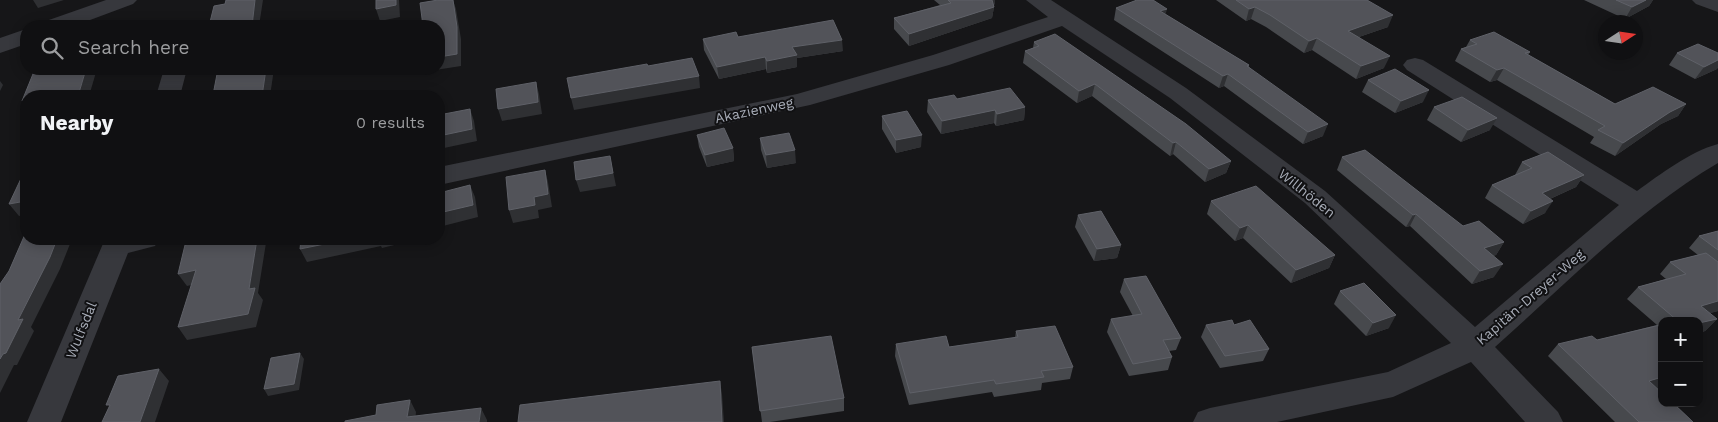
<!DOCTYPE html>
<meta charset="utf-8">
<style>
:root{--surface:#101012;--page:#1e1e20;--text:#f1f3f6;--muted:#9c9d9f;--line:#303032}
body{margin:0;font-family:"Work Sans",sans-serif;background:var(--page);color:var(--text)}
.controls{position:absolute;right:15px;bottom:15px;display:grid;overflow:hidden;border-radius:10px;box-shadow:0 2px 12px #0003}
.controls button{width:45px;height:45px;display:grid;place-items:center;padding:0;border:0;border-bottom:1px solid var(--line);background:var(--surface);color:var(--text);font:25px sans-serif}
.compass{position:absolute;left:1598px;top:15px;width:45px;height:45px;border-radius:50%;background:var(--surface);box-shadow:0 2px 12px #0003;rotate:78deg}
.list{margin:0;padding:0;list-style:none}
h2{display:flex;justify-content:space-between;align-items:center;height:65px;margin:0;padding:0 20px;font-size:21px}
h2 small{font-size:16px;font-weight:400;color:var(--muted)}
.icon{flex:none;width:28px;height:28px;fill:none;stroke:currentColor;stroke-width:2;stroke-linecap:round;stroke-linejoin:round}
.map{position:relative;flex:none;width:1718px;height:422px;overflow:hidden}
.search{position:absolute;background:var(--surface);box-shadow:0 2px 12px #0003;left:20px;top:20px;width:425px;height:55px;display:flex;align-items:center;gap:12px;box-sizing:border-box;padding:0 18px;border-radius:20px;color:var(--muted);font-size:19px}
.panel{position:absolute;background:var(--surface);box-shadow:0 2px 12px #0003;left:20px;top:90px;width:425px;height:155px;border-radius:20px}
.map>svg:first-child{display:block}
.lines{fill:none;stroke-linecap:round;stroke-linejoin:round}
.minor{fill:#37383d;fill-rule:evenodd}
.wall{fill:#47494d}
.shaded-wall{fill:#2f3033}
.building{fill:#525359;stroke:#5f6168}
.labels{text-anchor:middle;stroke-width:4;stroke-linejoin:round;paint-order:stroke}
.street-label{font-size:14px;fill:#a8adb8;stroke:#111113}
</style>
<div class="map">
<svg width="1718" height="422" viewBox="0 0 1718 422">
<rect width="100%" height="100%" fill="#161618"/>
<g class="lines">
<path class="minor" d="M106 0H137L133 4 74 26H43L46 21Z
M1026 0H1051L1186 88 1325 191 1475 327 1619 205 1407 70 1403 65 1407 60 1415 58 1423 60 1637 191C1661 174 1689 152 1718 144V163C1635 212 1567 283 1495 347L1558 412 1563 422H1525L1471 362 1393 397 1277 422H1193L1198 412 1210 408 1388 372 1451 343 1305 203 1170 98 1062 26 949 65 810 105 439 185V167L797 94 933 55 1048 17Z
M1692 0H1718V12L1696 4Z
M26 29V44L0 53V38Z
M164 69H187L180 96H156Z
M105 239H159L155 246 128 253 61 422H27Z"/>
</g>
<path class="wall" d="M934 0H995V4L993 5 994 7 992 18 909 46 894 29V18L940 5Z
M1216 0H1367L1388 27 1359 37 1384 68 1356 79 1312 50 1304 53 1266 27 1251 19 1246 21Z
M1584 0H1653L1649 6 1625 19Z
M1116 8 1165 14 1249 65V67L1323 136 1303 144 1224 86 1219 88 1114 20Z
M738 37 843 51 797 58V67L767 73 766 69 719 79 704 50 703 39Z
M1470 40 1530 52 1528 55 1615 104H1686L1678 116 1661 124 1615 156 1590 143 1594 137 1497 80 1490 82 1455 61 1461 49 1466 47Z
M1034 42 1231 161 1226 173 1205 182 1173 154 1170 156 1092 96 1077 103 1023 63 1025 51 1033 48Z
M1677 53H1718V67L1717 69 1695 79 1669 65Z
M1368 80 1423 102 1395 113 1362 92Z
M957 99 1025 107 1024 120 996 126 994 123 941 134 927 112 928 100Z
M1434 107 1490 130 1461 142 1427 120Z
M882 116 921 147 896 153 882 129Z
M697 135 733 148 734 161 707 167 699 147Z
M760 138 796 163 767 168 761 150Z
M1342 157 1463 226 1504 242 1496 255 1493 256 1494 277 1472 284 1410 226 1406 227 1337 170Z
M1522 162 1584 175 1576 187 1550 199 1545 213 1523 224 1485 198 1492 185 1516 175H1515Z
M1211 201 1335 255 1329 268 1291 283 1243 238 1235 241 1207 214Z
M1078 215 1121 245 1117 258 1094 261 1075 227Z
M1718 231V311L1710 313 1717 319 1705 331 1699 333V321H1662V387L1657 388 1693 422H1615L1548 356 1558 344 1597 340 1657 325 1627 299 1638 287 1666 279 1660 274 1670 262 1698 255 1689 248 1699 236Z
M1124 279 1181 338 1176 350 1169 351 1172 357 1168 370 1129 376 1107 332 1111 319 1133 316 1120 292Z
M1340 291 1389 328 1366 336 1334 304Z
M1206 325 1269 349 1263 361 1220 368 1201 337Z
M1016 331 1073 367 1070 379 1042 383 1041 390 994 397 992 392 909 405 895 356 896 344 949 347 1015 338Z
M752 347 844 398V411L770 422H762Z"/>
<path class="shaded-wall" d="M33 0H64L38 8Z
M255 0H263L259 26H252Z
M396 0H399L400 17 380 21 376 9Z
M453 0 456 9 461 39V66L416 73 415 69H439V57Z
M989 0H995V4L989 6Z
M1646 0H1653L1649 6 1625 19 1632 7Z
M994 7 992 18 909 46V34Z
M1255 7 1251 19 1246 21 1249 9Z
M1167 9 1164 20 1160 11Z
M1393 15 1388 27 1344 42 1348 31Z
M1317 38 1312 50 1304 53 1309 41Z
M842 40 843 51 797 58V67L767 73V61L792 47Z
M1390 56 1384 68 1356 79 1361 66Z
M765 57 766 69 719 79 717 67Z
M1718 60V67L1717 69 1695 79 1704 67Z
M1504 68 1497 80 1490 82 1497 70Z
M86 69H97L89 96H78Z
M266 69H274L270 96H262Z
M1228 74 1224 86 1219 88 1223 76Z
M699 76 700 88 574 110 571 98Z
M0 81 3 85 0 91Z
M536 82 539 94 542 114 502 121 498 109Z
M1095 84 1092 96 1077 103 1079 91Z
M1429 90 1423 102 1395 113 1401 101Z
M22 101H26V107Z
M1686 104 1678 116 1661 124 1615 156 1623 143 1670 112Z
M1025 107 1024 120 996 126 997 114Z
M470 109 474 121 477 141 444 148 439 136Z
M995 110 994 123 941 134 942 121Z
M1497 118 1490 130 1461 142 1468 130Z
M1328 124 1323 136 1303 144 1308 132Z
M922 135 921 147 896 153V140Z
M1176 142 1173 154 1170 156 1173 143Z
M733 148 734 161 707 167 705 155Z
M795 150 796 163 767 168 766 155Z
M610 156 616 186 580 192 576 180Z
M1231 161 1226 173 1205 182 1209 169Z
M545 170 548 182 552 207 538 210 539 218 513 223 509 210 534 197Z
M1584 175 1576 187 1534 206 1542 193Z
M470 185 475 197 478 217 439 227V213Z
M26 201V215L19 216 9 204Z
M1553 201 1545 213 1523 224 1531 211Z
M1416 214 1410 226 1406 227 1413 215Z
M1248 225 1243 238 1235 241 1240 228Z
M57 239H72L60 269 31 327 34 331 17 365H14L0 393V359L18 320Z
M257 239H264L266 243 258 293 263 300 256 327 187 340 178 327 249 289Z
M349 239H419L382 248 381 246 307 262 300 249Z
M1504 242 1496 255 1476 260 1484 248Z
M1121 245 1117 258 1094 261 1097 249Z
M1335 255 1329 268 1291 283 1296 270Z
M1503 264 1494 277 1472 284 1480 271Z
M196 270 204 282 187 286 178 274Z
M1718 301V311L1690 318 1701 306Z
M1396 315 1389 328 1366 336 1373 323Z
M1717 319 1705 331 1699 333V323Z
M300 353 304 359 299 390 268 396 264 389Z
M159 369 169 381 155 422H140Z
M1662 377V387L1637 393 1649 381Z
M720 381 722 394 724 422H722Z
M410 400 416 412 415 422 407 417Z
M481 408 487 420V422H479Z"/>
<path class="building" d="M226 0H255L252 26H209L214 6 225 4Z
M376 0H396V5L376 9Z
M438 0H453L457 27V54L439 57V26H423L420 3Z
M948 0H992L994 7 909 34 894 18 951 3Z
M1137 0H1153L1167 9 1160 11 1249 65 1247 66 1328 124 1308 132 1228 74 1223 76 1116 8Z
M1236 0H1367L1393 15 1348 31 1390 56 1361 66 1317 38 1309 41 1270 15 1255 7 1249 9Z
M1616 0H1646L1632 7Z
M833 20 842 40 792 47 797 55 767 61 765 57 717 67 703 39 736 32 738 37Z
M1494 32 1530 52 1525 53 1615 104 1653 87 1686 104 1670 112 1623 143 1598 130 1605 126 1504 68 1497 70 1461 49 1477 44 1470 40Z
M1055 34 1186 124 1231 161 1209 169 1176 142 1173 143 1095 84 1079 91 1025 51 1039 46 1034 42Z
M1698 44 1718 53V60L1704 67 1677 53Z
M692 58 699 76 571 98 567 78 647 64 648 66Z
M35 69H86L78 96H55V95L49 96H26V101H22Z
M218 69H266L262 96H210L213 95Z
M1395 69 1429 90 1401 101 1368 80Z
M536 82 538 102 498 109 496 89Z
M1010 88 1025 107 997 114 995 110 942 121 928 100 954 95 957 99Z
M1462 97 1497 118 1468 130 1434 107Z
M470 109 472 129 439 136V115Z
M907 111 922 135 896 140 882 116Z
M724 128 733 148 705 155 697 135Z
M789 133 795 150 766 155 760 138Z
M1365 150 1463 226 1479 221 1504 242 1484 248 1503 264 1480 271 1416 214 1413 215 1342 157Z
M26 152V158H23Z
M1548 152 1584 175 1542 193 1553 201 1531 211 1492 185 1532 168 1522 162Z
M610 156 613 173 576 180 574 162Z
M26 168V201L9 204Z
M545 170 548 194 534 197 535 205 509 210 506 177Z
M470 185 473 205 439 213V193Z
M1256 186 1335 255 1296 270 1248 225 1240 228 1211 201Z
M1101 211 1121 245 1097 249 1078 215Z
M1718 231V250L1699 236Z
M26 232V239H57L50 257 18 320 23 319 6 353 3 354 0 359V284L9 271Z
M217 239H257L249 289 255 288 248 314 178 327 196 270 178 274 185 245Z
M301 239H349L300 249Z
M1706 253 1718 262V301L1701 306 1717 319 1699 323V321H1678L1638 287 1686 274 1670 262Z
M1146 276 1181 338 1163 340 1172 357 1133 364 1111 319 1142 314 1124 279Z
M1364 283 1396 315 1373 323 1340 291Z
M1232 320 1234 325 1250 320 1269 349 1225 356 1206 325Z
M1660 325 1662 326V377L1649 381 1662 393V403H1673L1693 422H1639L1558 344 1592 336 1597 340Z
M1055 326 1073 367 1041 371 1044 377 996 384 994 380 910 393 896 344 946 336 949 347 1018 337 1016 331Z
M831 336 844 398 760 411 752 347Z
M300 353 294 384 264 389 271 358Z
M159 369 140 422H102L110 405H106L118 376Z
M720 381 722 422H518L520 405Z
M410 400 407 417 481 408 479 422H345V421L376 415 377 405Z"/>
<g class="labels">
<g class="street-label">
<text transform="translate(754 110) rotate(-12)" y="5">Akazienweg</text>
<text transform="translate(1307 193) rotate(39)" y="5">Willhöden</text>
<text transform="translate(1530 297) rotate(-41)" y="5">Kapitän-Dreyer-Weg</text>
<text transform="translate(81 330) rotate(-68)" y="5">Wulfsdal</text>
</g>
</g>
</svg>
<div class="controls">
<button>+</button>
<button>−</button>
</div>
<svg class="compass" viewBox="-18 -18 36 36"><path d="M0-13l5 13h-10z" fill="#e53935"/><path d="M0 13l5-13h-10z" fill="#9c9d9f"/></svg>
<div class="search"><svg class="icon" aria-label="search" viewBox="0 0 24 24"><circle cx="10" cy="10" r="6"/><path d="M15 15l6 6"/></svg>Search here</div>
<section class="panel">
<h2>Nearby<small>0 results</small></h2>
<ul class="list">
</ul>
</section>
</div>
